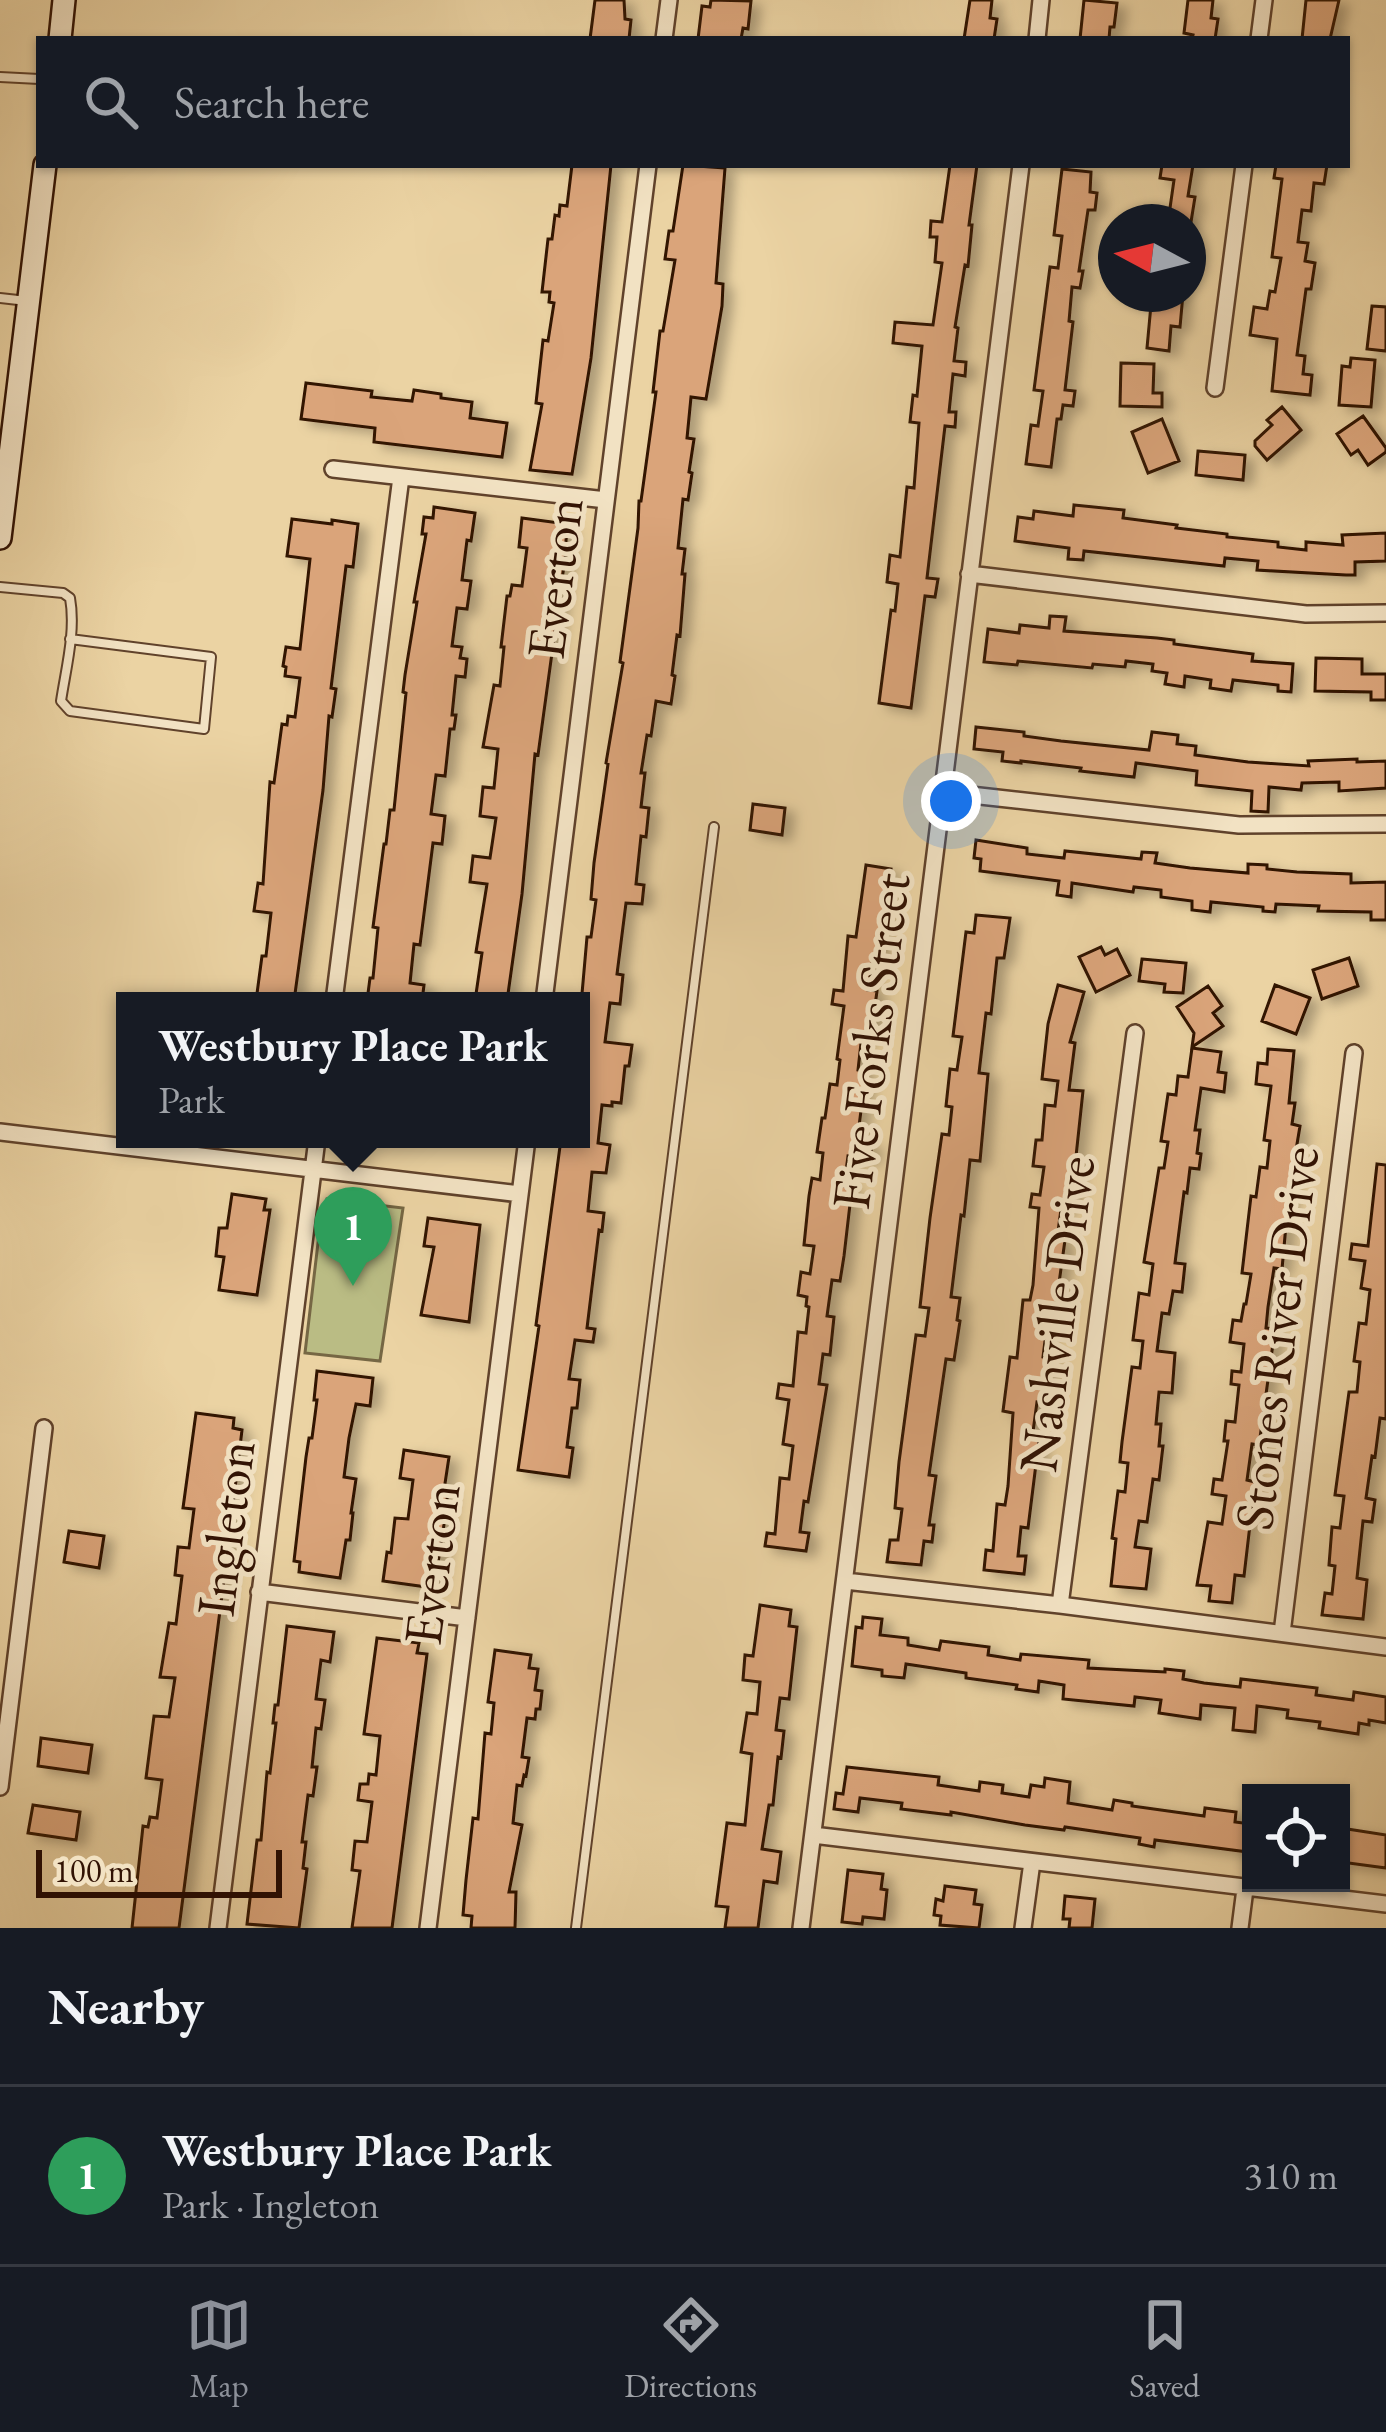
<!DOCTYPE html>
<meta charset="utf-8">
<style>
:root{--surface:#171b24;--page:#242831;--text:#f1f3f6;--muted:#9ea1a6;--line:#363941;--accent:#8c9099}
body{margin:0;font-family:"EB Garamond",serif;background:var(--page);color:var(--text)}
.controls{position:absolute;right:36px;bottom:36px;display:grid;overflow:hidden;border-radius:0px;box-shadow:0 3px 9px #0004}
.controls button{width:108px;height:108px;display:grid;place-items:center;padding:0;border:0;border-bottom:3px solid var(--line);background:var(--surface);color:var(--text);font:60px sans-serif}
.compass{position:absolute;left:1098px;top:204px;width:108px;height:108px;border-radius:50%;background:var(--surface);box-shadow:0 3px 9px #0004;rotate:277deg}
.scale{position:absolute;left:36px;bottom:30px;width:246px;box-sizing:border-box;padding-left:12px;border:6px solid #311203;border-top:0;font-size:33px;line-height:42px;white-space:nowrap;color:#311203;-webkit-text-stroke:9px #f2e2c3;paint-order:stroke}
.you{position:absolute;left:951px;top:801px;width:42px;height:42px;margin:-30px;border:9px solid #fff;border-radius:50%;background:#1a73e8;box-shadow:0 0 0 18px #1a73e833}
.badge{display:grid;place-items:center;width:78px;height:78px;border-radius:50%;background:var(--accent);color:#fff;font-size:39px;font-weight:700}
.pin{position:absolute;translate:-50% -99px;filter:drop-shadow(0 3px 6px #0008)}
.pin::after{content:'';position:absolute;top:63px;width:42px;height:36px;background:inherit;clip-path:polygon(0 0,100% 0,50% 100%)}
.popup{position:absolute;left:116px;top:992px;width:474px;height:156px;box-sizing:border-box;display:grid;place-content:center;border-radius:0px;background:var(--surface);filter:drop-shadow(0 3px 9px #0005);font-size:39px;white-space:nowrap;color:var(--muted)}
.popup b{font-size:45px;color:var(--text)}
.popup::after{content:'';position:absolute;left:50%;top:100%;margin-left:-24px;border:24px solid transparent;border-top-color:var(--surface)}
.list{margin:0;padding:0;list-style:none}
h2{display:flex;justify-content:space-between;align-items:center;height:156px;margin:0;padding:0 48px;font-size:51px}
h2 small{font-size:39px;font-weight:400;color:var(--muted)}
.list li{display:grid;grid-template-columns:78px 1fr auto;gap:36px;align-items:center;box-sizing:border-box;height:180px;padding:0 48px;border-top:3px solid var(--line)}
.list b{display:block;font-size:45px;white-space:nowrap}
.list p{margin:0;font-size:39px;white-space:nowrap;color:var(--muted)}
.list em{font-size:39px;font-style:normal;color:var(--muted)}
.icon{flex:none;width:66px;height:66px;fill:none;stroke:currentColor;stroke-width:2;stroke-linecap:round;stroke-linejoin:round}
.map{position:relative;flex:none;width:1386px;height:1928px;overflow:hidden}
.search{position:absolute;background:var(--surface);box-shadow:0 3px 9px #0004;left:36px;right:36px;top:36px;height:132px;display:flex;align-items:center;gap:30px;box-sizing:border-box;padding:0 42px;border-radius:0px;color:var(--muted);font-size:45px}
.sheet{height:336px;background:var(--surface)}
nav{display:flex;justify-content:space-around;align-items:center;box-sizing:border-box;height:168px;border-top:3px solid var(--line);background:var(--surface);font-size:33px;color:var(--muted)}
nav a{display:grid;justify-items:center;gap:6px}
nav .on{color:var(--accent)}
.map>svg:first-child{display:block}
.green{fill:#babc84;stroke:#766744;stroke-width:3}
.building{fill:#daa47a;stroke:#311203;stroke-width:3;filter:url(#shadow)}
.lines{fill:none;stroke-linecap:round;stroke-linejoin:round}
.service-casing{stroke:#60422b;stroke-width:12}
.minor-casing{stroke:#60422b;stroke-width:20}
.secondary-casing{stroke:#311203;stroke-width:26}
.service{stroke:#f2e2c3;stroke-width:8}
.minor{stroke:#f2e2c3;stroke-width:15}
.secondary{stroke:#f2e2c3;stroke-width:21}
.labels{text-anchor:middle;stroke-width:10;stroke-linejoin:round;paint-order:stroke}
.street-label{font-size:54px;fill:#311203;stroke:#f2e2c3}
</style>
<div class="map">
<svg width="1386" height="1928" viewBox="0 0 1386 1928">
<defs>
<filter id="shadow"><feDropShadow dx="9" dy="5" stdDeviation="6" flood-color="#0004"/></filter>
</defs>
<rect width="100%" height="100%" fill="#ebd3a3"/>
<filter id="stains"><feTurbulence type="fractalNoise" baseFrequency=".00167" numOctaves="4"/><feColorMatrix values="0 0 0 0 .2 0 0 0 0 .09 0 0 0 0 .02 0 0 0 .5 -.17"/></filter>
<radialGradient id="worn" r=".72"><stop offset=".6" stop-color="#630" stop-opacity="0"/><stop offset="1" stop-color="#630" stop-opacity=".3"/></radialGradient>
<path class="green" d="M327 1199 403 1208 380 1361 305 1353 320 1226Z"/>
<path class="building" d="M595 0H624L625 19 631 20 629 39H590Z
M711 0 751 1 748 29 743 28 741 39H698L702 6 710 7Z
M970 0H992L990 18 997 19 994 39H964Z
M1084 0 1117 3 1114 27H1110L1109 39H1080Z
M1188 0H1213L1211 18 1218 19 1215 39H1192L1193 35 1184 33Z
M1306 0H1339L1330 39H1302Z
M572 165H611L591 358 572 474 530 470 542 404 536 403 543 340 548 341 554 303 549 302 550 292H542L548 239H552L555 215 559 216 560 205 567 206Z
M683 165 725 168 716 283 723 284 722 306 706 399 691 397 687 438 694 439 689 472 692 473 688 500 683 499 678 548 685 549 682 574H685L680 636 677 635 672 675 675 676 671 704 656 701 651 736 647 735 641 773H645L641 807 649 808 646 837 641 836 636 884 644 885 642 904 626 903 617 974 623 975 620 1004 610 1003 605 1042 632 1045 629 1066H625L621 1103 612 1102V1106L602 1105 598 1143 610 1145 606 1173 592 1172 588 1211 604 1213 602 1231 599 1230 587 1328 595 1329 593 1342 575 1340 569 1379 580 1380 577 1408H572L567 1447 573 1448 569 1477 518 1470 539 1326 536 1325 561 1139H581V1005L587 937H591L596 900 591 899 594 863 608 764 606 763 623 663 620 662 638 528 639 501H641L652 421 656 392H653L660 331H663L675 260 665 259 669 231H673Z
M950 165H977L969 225H972L968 266 965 265 955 327 958 328 954 361 966 362 965 376 953 374 949 412H956L955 427 945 426 927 578 938 579 935 597 925 596 911 708 879 703 891 610 895 611 898 584 887 582 890 555 900 557 907 487 914 488 919 423 910 422 913 395 917 396 922 346 893 343 895 322 933 325 942 263 935 262 937 237H930L931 221 942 222Z
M1162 165H1193L1188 196 1195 197 1191 222H1168L1174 180 1160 178Z
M1276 165H1327L1324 184 1314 183 1311 211 1302 210 1298 242 1308 243 1305 261 1315 263 1311 289H1306L1297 355 1305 356 1303 374 1312 375 1310 395 1272 391 1277 339 1250 335 1254 307 1267 309 1270 291 1275 292 1281 258 1272 257 1282 179 1274 178Z
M1062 169 1091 172 1090 192 1097 193 1095 210H1088L1079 271H1083L1080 288 1072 287 1069 321 1073 322 1065 390 1075 391 1073 406 1063 405 1061 419H1057L1051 467 1026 464 1031 425 1038 426 1043 391 1034 390 1050 267 1058 268 1062 236 1054 235Z
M1152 294H1183L1180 327 1171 326 1169 351 1147 348Z
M1372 306 1386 307V351L1367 349Z
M1351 358 1375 360 1371 407 1339 405 1342 366 1350 367Z
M1121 363 1154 364 1153 393H1162V407L1120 406Z
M306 383 372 391 371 397 412 401 414 390 441 394V398L472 402 470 418 507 423 502 457 374 442 375 428 301 419Z
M1282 407 1301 430 1267 460 1255 446V441L1272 425 1267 420Z
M1363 416 1386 448V452L1368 465 1358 450 1351 455 1337 434Z
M1162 419 1179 461 1148 473 1132 432Z
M1198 451 1245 455 1243 480 1196 475Z
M1074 505 1124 510 1123 518 1177 525 1176 528 1227 534V537L1278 542V547L1306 550V542L1343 545 1342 535 1386 533V561L1355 562V575H1346L1257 570 1258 561 1225 558 1224 566 1084 551 1083 560 1068 559 1069 548 1015 541 1018 517 1033 519 1034 511 1073 516Z
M434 507 475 513 471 541 467 540 462 580 471 581 467 609 457 608 452 646 462 647 460 658 467 659 465 677 456 676 452 715H456L454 729H450L445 776 436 775 431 814 445 816 442 844 433 843 420 945 414 944 410 983 424 985 422 1001H367L370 978H373L378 928 373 927 384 844H386L390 810H394L406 693 403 692 405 675 417 602H414L426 534H422L424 517 433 518Z
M522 518 567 524 565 558 538 755 535 754 522 894 507 1001H475L482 953 476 952 487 884 470 882 473 856 490 858 496 818 480 816 483 787 494 788 498 749 483 747 494 685 500 686 504 647H501L507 596H510L512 585 522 586 527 548 519 547Z
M292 519 332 524V520L358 524 353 567 346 566 331 688 336 689 332 717 329 716 323 790 294 1001H256L262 956H266L271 913 254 911 258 883 263 884 270 782 274 783 282 724 287 725 288 716 295 717 300 678 285 676 286 667 283 666 286 647 300 649 310 559 287 556Z
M1050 616 1066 617 1064 631 1157 638 1174 640V644L1253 654 1252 661 1293 664 1291 692 1278 691V685L1233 680 1231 691 1210 688 1211 680 1185 676 1184 687 1165 684 1167 673 1152 671 1153 664 1126 661 1125 667 1093 664 1092 668 1018 661 1017 665 984 662 988 629 1019 633 1020 625 1049 628Z
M1316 658 1362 659V674H1386V700H1371V692L1315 691Z
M976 727 1024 732V736L1061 741 1149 750 1152 732 1178 735 1177 744 1196 746 1195 755 1248 762 1309 766 1308 761 1357 759V762L1386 761V788L1339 791V782L1302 783 1301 790 1269 787 1268 812 1251 811 1252 791 1196 785 1197 771 1136 763 1134 777 1080 771 1081 768 1021 761V763L1002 761 1003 752 974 749Z
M753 804 785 808 782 835 750 830Z
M976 840 1027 848V854L1064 858 1065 851 1141 859 1142 852 1157 853 1155 863 1190 868 1248 873V864L1267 865V869L1297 872 1351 874V883L1386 882V920H1371V912L1318 911 1319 906 1276 904 1275 912 1263 911V907L1211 902 1210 912 1192 910V901L1161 897V890L1134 887 1133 892 1072 883 1071 897 1057 895 1059 881 980 871 981 859 974 858Z
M866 865 891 869 879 957 873 956 868 990 877 991 871 1035 862 1034 858 1070 866 1071 857 1142 872 1144 870 1159 848 1156 844 1186 852 1187 844 1256 840 1281 832 1280 827 1316 834 1317 830 1355 823 1354 819 1384 827 1385 808 1502 804 1501 800 1532 809 1533 806 1551 765 1546 767 1533 775 1534 780 1478 789 1479 793 1446 783 1444 789 1400 777 1398 779 1384 793 1386 798 1332 806 1333 809 1307 806 1306 807 1297 798 1295 801 1272 810 1274 814 1246 804 1245 809 1196 812 1178 820 1180 823 1153 817 1152 822 1118H825L830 1084 837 1085 840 1060 837 1059 844 1006 832 1004 834 990 843 991 848 936 856 937Z
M976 915 1010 918 1004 958H997L991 1014 986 1013 979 1073 988 1074 980 1161 970 1160 964 1216 961 1215 951 1297 960 1298 957 1320 960 1321 954 1360 946 1359 929 1475 936 1476 929 1525H934L932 1542 924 1541 921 1565 887 1562 890 1540H898L902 1509 895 1508 899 1462 916 1335 925 1336 929 1308 920 1307 930 1218 942 1134 949 1135 952 1107 946 1106 950 1069 957 1070 962 1037 953 1036 966 932 974 933Z
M1101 947 1105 955 1117 949 1130 975 1096 992 1079 957Z
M1349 958 1358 986 1322 999 1313 970Z
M1142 959 1186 963 1183 993 1164 992 1165 984 1139 981Z
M1058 985 1084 992 1070 1042 1075 1043 1069 1090 1083 1091 1071 1203 1062 1202 1057 1239 1065 1240 1053 1326 1047 1325 1043 1357 1051 1358 1049 1376 1045 1403 1037 1402 1032 1439 1039 1440 1028 1528 1021 1527 1018 1556H1026L1024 1574 984 1570 986 1550 993 1551 997 1504 1005 1505 1008 1486 1013 1413 1003 1411 1010 1357 1017 1358 1023 1300H1030L1033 1285 1039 1208 1030 1207 1032 1194 1040 1195 1044 1167 1033 1166 1036 1140H1042L1045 1105 1055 1106 1058 1081 1042 1079 1048 1024Z
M1275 985 1310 998 1296 1034 1262 1021Z
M1208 986 1222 1006 1213 1013 1223 1026 1192 1047 1194 1033 1177 1007Z
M1192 1048 1221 1052 1218 1072 1226 1073 1224 1092 1201 1088 1195 1130H1200L1197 1153 1201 1154 1199 1169 1190 1168 1187 1193 1184 1192 1175 1263 1185 1264 1182 1292 1173 1291 1169 1314 1162 1313 1157 1351 1175 1353 1172 1393 1159 1392 1156 1424H1161L1159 1446H1163L1159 1480 1153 1479 1147 1522 1139 1521 1135 1547 1151 1549 1146 1589 1111 1586 1116 1539 1112 1538 1118 1491 1125 1492 1128 1463 1120 1462 1122 1442 1132 1367 1140 1368 1143 1341 1133 1340 1139 1293 1149 1295 1153 1264 1144 1262 1159 1168H1164L1168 1142 1161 1141 1168 1094 1176 1095 1178 1076 1188 1077Z
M1268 1049 1294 1051 1289 1103H1295L1292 1124 1300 1126 1289 1192 1282 1269 1274 1268 1268 1307 1266 1328 1275 1329 1259 1445 1252 1444 1247 1480 1255 1482 1244 1576 1235 1575 1232 1603 1209 1601 1211 1586 1197 1585 1208 1522 1222 1524 1226 1496 1212 1494 1214 1479 1222 1480 1228 1441H1224L1226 1421 1235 1422 1239 1385 1231 1384 1232 1371 1241 1372 1244 1344 1230 1342 1233 1320 1241 1321 1244 1304H1246L1251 1274 1242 1273 1251 1196 1256 1197 1260 1167 1267 1168 1270 1141 1264 1140 1271 1086 1256 1084 1258 1063 1267 1064Z
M1377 1164 1386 1165V1419L1380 1418 1375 1457 1372 1456 1366 1498 1375 1500 1372 1522 1363 1521 1357 1578 1367 1580 1363 1619 1322 1615 1325 1593 1332 1594 1335 1566 1329 1565 1332 1527 1340 1528 1344 1496 1335 1495 1349 1392H1357L1360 1362 1354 1361 1359 1323 1366 1324 1370 1290 1361 1288 1365 1261 1350 1259 1352 1244 1368 1246Z
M232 1194 266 1199 264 1210H270L257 1295 219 1290 224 1257 216 1256 219 1228H227Z
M428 1218 480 1225 469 1322 421 1315 434 1247 424 1246Z
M317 1371 373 1378 370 1406 356 1404 349 1438 344 1477 356 1479 351 1513H353L350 1540H346L340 1578 299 1572 300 1562 294 1561 306 1457 309 1438H312L317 1400H314Z
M196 1413 234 1418 233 1428 242 1430 226 1564 179 1928H132L143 1826 148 1827 150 1817 157 1818 162 1780 146 1778 154 1716 169 1717 175 1678 160 1677 169 1623 176 1624 182 1576 175 1575 178 1547 189 1548 194 1509 183 1508Z
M404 1450 449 1457 444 1490H448L445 1518 434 1588 383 1581 387 1552 391 1553 395 1518 408 1519 413 1480 400 1478Z
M69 1531 104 1536 99 1568 64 1562Z
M760 1605 791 1610 789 1626 797 1627 789 1699 780 1698 776 1730 784 1731 781 1758 778 1757 773 1805H769L762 1849 781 1852 777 1883 764 1881 758 1928H725L728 1907 716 1906 727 1823 745 1825 752 1754 741 1752 747 1713 757 1714 760 1682 743 1680 745 1655 753 1656Z
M863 1617 882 1619 880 1635 908 1638V1645L939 1650 941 1641 989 1647 988 1655 1020 1660 1021 1654 1089 1660 1088 1668 1165 1672V1669L1184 1671 1183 1679 1204 1683 1240 1687 1241 1679 1317 1688 1316 1695 1353 1700 1354 1692 1386 1697V1723L1369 1720V1725L1359 1723 1358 1734 1319 1728 1320 1722 1287 1718 1288 1710 1257 1706 1255 1732 1233 1730 1235 1708 1201 1705 1200 1719 1159 1713 1161 1700 1135 1697 1134 1706 1063 1699 1064 1685 1039 1681 1038 1692 1016 1689 1017 1685 966 1678V1673L906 1664 904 1678 882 1676V1670L852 1666 856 1627 862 1628Z
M287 1626 334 1632 330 1662 321 1660 316 1699 325 1700 321 1729 316 1728 312 1767H317L313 1796 308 1795 302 1842H306L303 1868 307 1869 299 1928 247 1924 257 1840H261L267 1772 270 1773 276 1723H273L275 1705H278Z
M377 1638 419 1643 417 1653 427 1654 392 1928H352L360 1871 352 1870 355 1841 367 1842 372 1802 358 1800 360 1784H368L369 1774 376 1775 380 1736 364 1734Z
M495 1650 531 1655 529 1668 538 1669 535 1690 542 1691 540 1709H536L535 1719 527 1718 522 1757 529 1758 526 1776 524 1775 522 1786 517 1785 513 1823 522 1825 509 1892H516L515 1928H471L472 1916 463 1915 466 1880 473 1818 478 1819 485 1733 491 1734 494 1703 488 1702Z
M41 1738 92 1745 88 1773 38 1766Z
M847 1767 939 1777 938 1785 979 1791 980 1782 1003 1785 1002 1793 1029 1797 1031 1785 1044 1787 1045 1778 1070 1782 1068 1803 1112 1810 1114 1800 1132 1803V1806L1204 1816 1205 1808 1236 1812 1235 1822 1251 1824 1248 1852 1155 1840 1154 1847 1139 1844 1140 1838 1065 1827 1064 1830 1025 1825 951 1812V1815L901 1809 902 1803 860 1798 858 1812 834 1809 836 1793 843 1794Z
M33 1805 80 1812 76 1840 28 1833Z
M1341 1828 1386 1835V1868L1341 1862Z
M848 1870 883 1874 881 1889 887 1890 884 1919 863 1917 862 1924 842 1922Z
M945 1886 976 1890 974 1904 982 1905 979 1928 940 1925 941 1916 934 1915 936 1899 943 1901Z
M1065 1896 1095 1899 1092 1928H1069L1070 1919H1063Z"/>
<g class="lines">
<defs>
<path id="service" d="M0 77 39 79
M0 298 27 301
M0 587 63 593 70 598C76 631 66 668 61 701L70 711 204 729 211 657 70 639
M576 1928 714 827"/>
<path id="minor" d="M664 39 669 0
M1037 39 1041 0
M1259 39 1264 0
M1215 388 1244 165
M333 469 606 500
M969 574 1306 614 1386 613
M944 792 1239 825 1386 824
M334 1001 401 477
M544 1001 648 165
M0 1132 520 1194
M845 1581 1060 1605 1386 1647
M259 1592 467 1618
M1060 1605 1135 1033
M1282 1633 1354 1053
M0 1787 44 1428
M813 1835 1386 1904
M218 1928 317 1139
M428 1928 527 1139
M801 1928 1021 165
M1023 1928 1032 1862
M1240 1928 1245 1889"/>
<path id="secondary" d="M60 39 64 0
M0 538 45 165"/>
</defs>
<use href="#service" class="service-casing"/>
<use href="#minor" class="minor-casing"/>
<use href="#secondary" class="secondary-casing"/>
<use href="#service" class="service"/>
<use href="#minor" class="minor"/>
<use href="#secondary" class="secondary"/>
</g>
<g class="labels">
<g class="street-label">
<text transform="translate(554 578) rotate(-83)" y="19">Everton</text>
<text transform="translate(870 1041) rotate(-83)" y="19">Five Forks Street</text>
<text transform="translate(1056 1314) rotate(-83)" y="19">Nashville Drive</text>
<text transform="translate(1276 1338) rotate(-83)" y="19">Stones River Drive</text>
<text transform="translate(225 1528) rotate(-83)" y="19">Ingleton</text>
<text transform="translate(431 1564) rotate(-83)" y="19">Everton</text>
</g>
</g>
<rect width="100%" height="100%" filter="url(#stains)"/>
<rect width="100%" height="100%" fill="url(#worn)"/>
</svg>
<div class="controls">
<button><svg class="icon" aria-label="locate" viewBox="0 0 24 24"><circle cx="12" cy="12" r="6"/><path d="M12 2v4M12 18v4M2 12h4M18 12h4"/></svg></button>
</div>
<svg class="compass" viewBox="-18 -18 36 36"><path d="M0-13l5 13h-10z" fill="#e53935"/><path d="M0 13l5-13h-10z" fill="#9ea1a6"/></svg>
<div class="scale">100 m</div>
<div class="you"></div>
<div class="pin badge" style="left:353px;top:1286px;background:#2e9e5b">1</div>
<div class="popup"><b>Westbury Place Park</b>Park</div>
<div class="search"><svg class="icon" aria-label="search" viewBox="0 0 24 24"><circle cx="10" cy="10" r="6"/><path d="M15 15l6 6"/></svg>Search here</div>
</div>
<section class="sheet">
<h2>Nearby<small></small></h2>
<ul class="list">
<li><span class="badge" style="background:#2e9e5b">1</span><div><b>Westbury Place Park</b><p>Park · Ingleton</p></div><em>310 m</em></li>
</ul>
</section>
<nav>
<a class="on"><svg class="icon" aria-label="map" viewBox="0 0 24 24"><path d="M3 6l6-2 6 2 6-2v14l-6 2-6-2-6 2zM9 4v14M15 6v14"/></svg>Map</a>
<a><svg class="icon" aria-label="directions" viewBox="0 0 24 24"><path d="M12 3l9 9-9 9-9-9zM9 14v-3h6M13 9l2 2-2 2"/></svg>Directions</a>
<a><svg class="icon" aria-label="saved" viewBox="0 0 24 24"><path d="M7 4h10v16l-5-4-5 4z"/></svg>Saved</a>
</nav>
